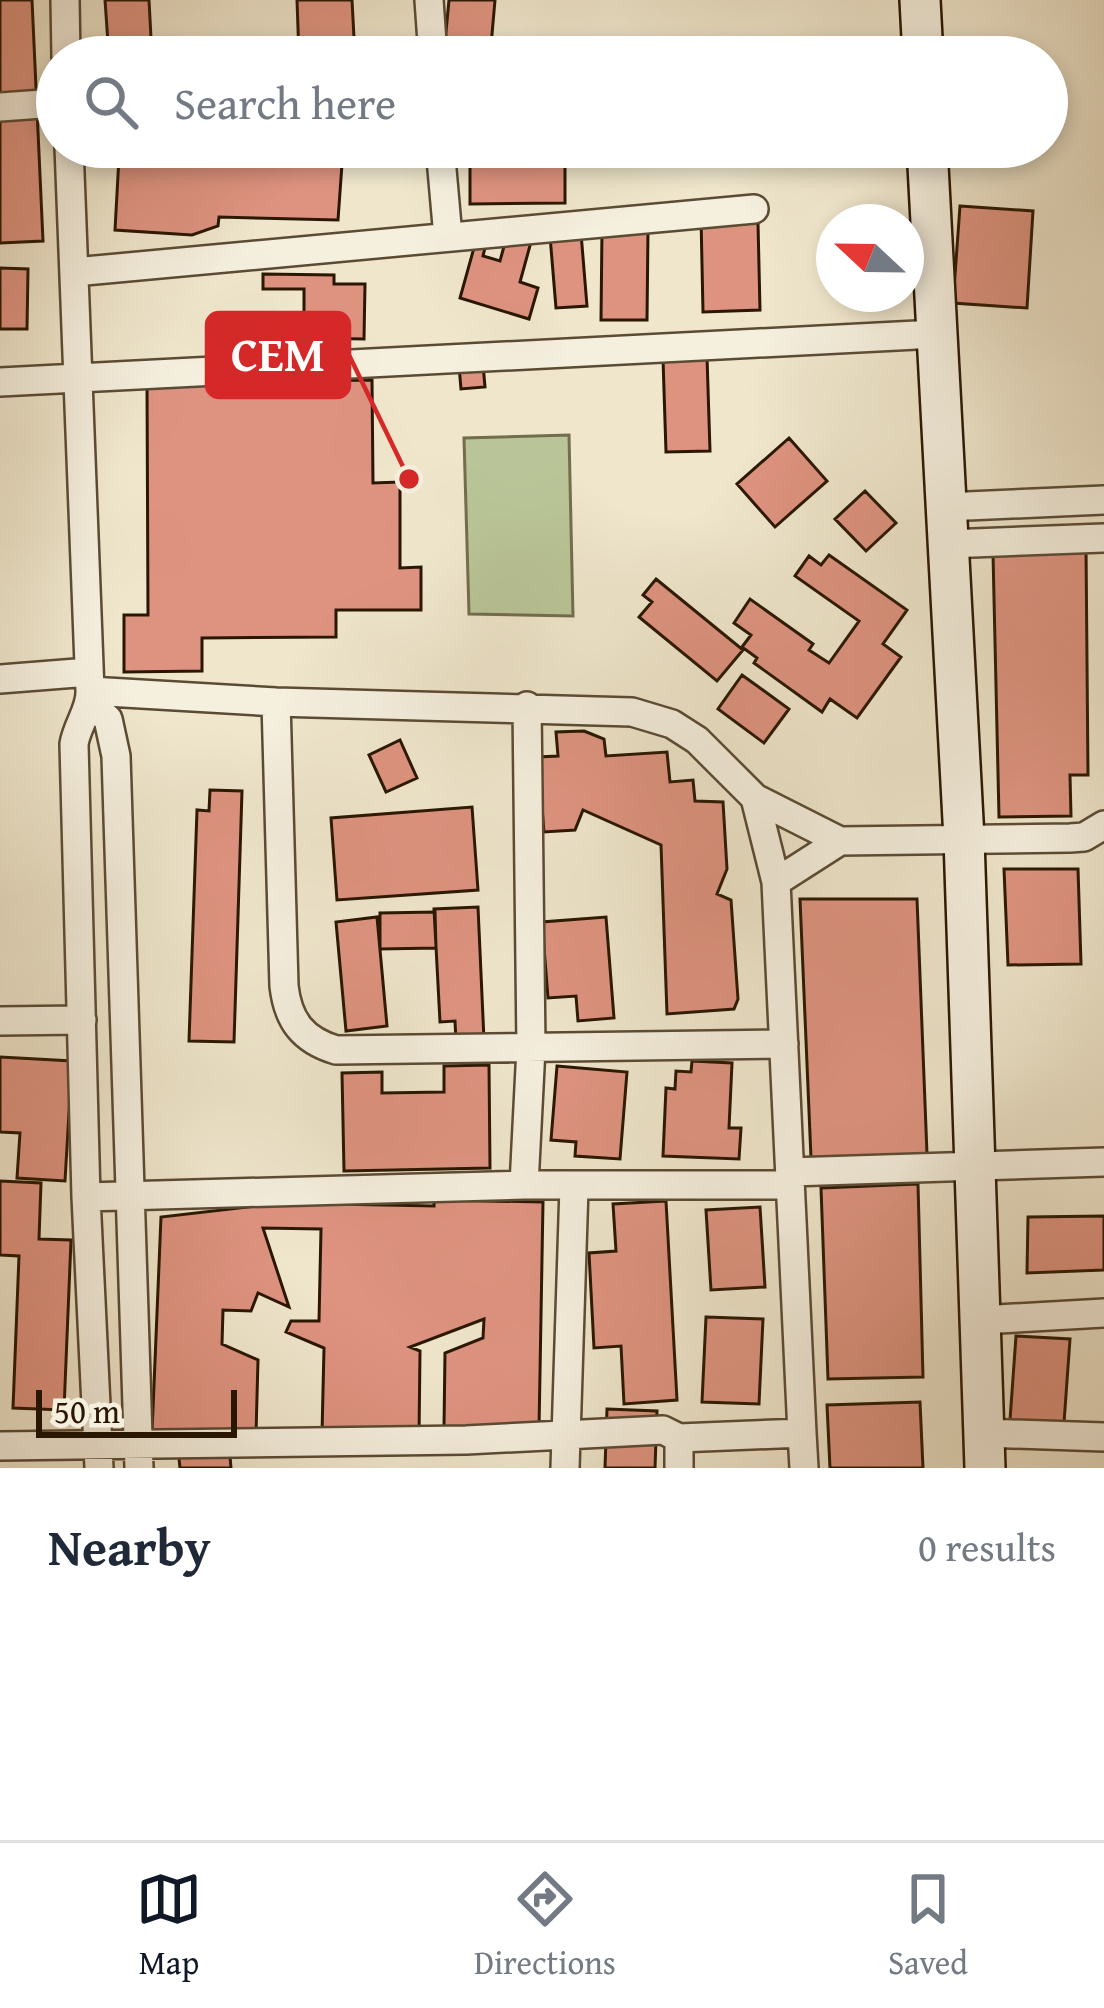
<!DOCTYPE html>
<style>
:root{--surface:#fff;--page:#f2f2f3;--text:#1f2937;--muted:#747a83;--line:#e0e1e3;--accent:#111827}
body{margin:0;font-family:"Gentium Book Plus",serif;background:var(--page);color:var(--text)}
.compass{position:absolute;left:816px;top:204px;width:108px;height:108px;border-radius:50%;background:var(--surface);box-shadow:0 6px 18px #0003;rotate:292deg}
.scale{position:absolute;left:36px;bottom:30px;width:201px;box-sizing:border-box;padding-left:12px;border:6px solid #2a1701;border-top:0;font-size:33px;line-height:42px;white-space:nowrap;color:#2a1701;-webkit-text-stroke:9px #f5efde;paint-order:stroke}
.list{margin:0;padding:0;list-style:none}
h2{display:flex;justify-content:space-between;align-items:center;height:156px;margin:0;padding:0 48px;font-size:51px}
h2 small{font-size:39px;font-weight:400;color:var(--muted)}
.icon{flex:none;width:66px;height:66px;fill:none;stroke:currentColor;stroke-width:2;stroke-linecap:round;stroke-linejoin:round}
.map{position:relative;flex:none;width:1104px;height:1468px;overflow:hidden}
.search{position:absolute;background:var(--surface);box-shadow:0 6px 18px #0003;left:36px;right:36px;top:36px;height:132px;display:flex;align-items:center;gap:30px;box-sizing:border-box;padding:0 42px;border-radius:66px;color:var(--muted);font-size:45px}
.sheet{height:372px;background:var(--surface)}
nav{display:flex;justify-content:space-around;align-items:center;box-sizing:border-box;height:168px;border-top:3px solid var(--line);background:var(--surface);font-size:33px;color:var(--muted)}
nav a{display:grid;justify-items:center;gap:6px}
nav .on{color:var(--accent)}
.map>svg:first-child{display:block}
.garden{fill:#b9c598;stroke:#726e4c;stroke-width:3}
.building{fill:#de9380;stroke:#2a1701;stroke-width:3}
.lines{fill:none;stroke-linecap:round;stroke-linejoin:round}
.street-casing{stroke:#5b4b34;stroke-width:32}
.secondary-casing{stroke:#2a1701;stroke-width:44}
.street{stroke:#f5efde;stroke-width:27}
.secondary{stroke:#f5efde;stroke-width:39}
.leader{fill:none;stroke:#d62828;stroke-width:4.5}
.callout-dot{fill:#d62828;stroke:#f5efde;stroke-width:4.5}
.callout{fill:#d62828;stroke:#d62828;stroke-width:4.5}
.callout-label{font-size:48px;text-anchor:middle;font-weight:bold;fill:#fff}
</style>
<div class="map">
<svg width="1104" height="1468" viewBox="0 0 1104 1468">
<rect width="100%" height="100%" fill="#efe6cc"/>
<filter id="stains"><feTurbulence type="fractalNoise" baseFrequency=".00167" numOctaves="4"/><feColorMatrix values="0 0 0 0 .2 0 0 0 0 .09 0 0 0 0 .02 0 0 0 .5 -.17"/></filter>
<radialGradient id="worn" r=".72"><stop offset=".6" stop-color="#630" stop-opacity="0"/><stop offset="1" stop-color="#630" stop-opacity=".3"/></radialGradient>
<path class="garden" d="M569 435 573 616 469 614 464 438Z"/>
<path class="building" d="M0 0H32L43 241 0 243Z
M105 0H149L152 57H109Z
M297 0H352L355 57H299Z
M449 0H495L491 46 445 42Z
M172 147H278L277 160 342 164 338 220 219 217 218 226 192 235 115 230 119 157 171 161Z
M355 147H402L400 161 354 155Z
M470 147H565V203L470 204Z
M624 147H668L666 166 623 163Z
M960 206 1033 211 1027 308 953 303Z
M701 217 758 223 760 310 703 312Z
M602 230H648L647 320H601Z
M581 233 587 306 556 308 550 236Z
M507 235 531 242 520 282 538 288 529 319 460 298 477 237 487 240 483 256 500 261Z
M0 268 28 269 27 329H0Z
M263 274 334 275V284H365L364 339 304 338V289H263Z
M707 357 710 451 666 452 663 359Z
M483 364 485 387 461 389 459 366Z
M372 380 373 483 400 482V568L421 567V610H336V637L202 638V671L124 672V615H148L147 382Z
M789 438 827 481 775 527 737 484Z
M865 491 896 523 866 551 835 519Z
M1086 547 1088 775H1070L1071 816 999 817 993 554Z
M829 555 907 610 883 644 901 657 857 718 830 699 822 712 754 663 757 658 742 647 751 635 734 623 750 599 813 644 809 650 829 663 859 621 795 576 809 556 821 565Z
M656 579 743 650 717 681 639 617 652 602 643 595Z
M742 675 789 709 764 743 718 709Z
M584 731 604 739 606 756 667 752 670 782 693 780 695 801 723 802 727 869 717 894 731 900 738 999 734 1009 667 1014 661 845 583 810 575 830 544 832 538 757 558 756 556 732Z
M400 740 417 778 386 792 369 755Z
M210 790 242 791 234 1042 189 1041 197 810 209 811Z
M472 807 478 890 337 900 331 818Z
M1004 869H1078L1081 964 1008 965Z
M800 899H917L927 1154 811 1158Z
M478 907 484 1040 456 1042 455 1021 440 1022 434 909Z
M435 912 436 948 380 949V913Z
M377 917 387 1026 346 1031 336 922Z
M606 917 614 1018 578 1021 576 996 548 998 542 922Z
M0 1057 72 1061 65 1181 17 1178 20 1133 0 1132Z
M692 1061 732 1063 729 1128H741L739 1159 663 1156 666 1088 675 1089 676 1071 691 1072Z
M489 1065 490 1168 344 1171 342 1073 382 1072V1093L444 1092V1066Z
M557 1066 627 1072 620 1159 575 1156 576 1142 551 1140Z
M0 1181 41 1183 39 1239 71 1240 64 1410 13 1408 19 1256 0 1255Z
M918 1184 923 1377 828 1379 821 1188Z
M434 1200 543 1202 539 1429 444 1427 445 1353 483 1338 484 1319 410 1347 420 1351 419 1436 322 1434 324 1348 286 1332 291 1321H319L321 1229 263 1228 289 1307 258 1293 251 1311 223 1310 222 1344 258 1360 256 1434 152 1433 161 1217 283 1203 434 1206Z
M666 1201 677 1400 624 1404 621 1346 594 1348 589 1253 616 1251 613 1204Z
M760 1207 765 1287 711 1290 706 1210Z
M1104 1216V1270L1027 1273 1028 1217Z
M706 1317 763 1319 759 1404 702 1402Z
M1016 1336 1070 1339 1064 1423 1010 1420Z
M920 1402 923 1468H830L827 1405Z
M607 1409 657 1411 655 1468H605Z
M229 1444 231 1468H180L178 1449Z"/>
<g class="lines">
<defs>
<path id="street" d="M65 0 66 57
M429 0 433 57
M0 107 57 103
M69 147 90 691C91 709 77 725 74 744L86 1197 99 1468
M440 147 448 237
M74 272 754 209
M0 382 936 334
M945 507 1104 500
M947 544 1104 538
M0 679 89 672
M90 691 276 702 632 712 672 724 697 740 755 798 840 841
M276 702 284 986C288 1021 303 1040 336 1050L784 1044
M90 703 108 719 116 756 139 1468
M755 798 776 882
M0 1021 82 1020
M790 1172 1104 1162
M524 1185 531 1048 527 706
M86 1197 524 1185H790
M980 1320 1104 1313
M802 1433 804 1468
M983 1433 1104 1437
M0 1446 466 1440 663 1430 679 1438
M565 1468 574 1187
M679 1468V1438L802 1433 776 882 840 841 1070 838 1084 837 1104 825"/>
<path id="secondary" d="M920 0 923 57
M927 147 964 839 985 1468"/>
</defs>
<use href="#street" class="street-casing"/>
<use href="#secondary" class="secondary-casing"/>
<use href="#street" class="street"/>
<use href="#secondary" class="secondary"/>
</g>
<path class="leader" d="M409 479L349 355"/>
<circle class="callout-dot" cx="409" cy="479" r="12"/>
<rect class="callout" x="207" y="313" width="142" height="84" rx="12"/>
<g class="callout-label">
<text x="278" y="371">CEM</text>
</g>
<rect width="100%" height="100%" filter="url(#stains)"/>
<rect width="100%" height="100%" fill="url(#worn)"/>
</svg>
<svg class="compass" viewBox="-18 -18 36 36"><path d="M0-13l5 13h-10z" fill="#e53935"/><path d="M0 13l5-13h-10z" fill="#747a83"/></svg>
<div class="scale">50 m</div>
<div class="search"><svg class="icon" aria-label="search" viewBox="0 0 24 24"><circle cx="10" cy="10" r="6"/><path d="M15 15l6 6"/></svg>Search here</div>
</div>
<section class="sheet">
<h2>Nearby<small>0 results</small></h2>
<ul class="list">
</ul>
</section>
<nav>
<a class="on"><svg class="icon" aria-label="map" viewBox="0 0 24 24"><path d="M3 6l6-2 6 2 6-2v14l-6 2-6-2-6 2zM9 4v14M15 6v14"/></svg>Map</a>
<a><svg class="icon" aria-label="directions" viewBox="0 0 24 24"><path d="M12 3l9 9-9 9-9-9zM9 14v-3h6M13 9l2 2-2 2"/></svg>Directions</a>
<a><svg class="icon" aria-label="saved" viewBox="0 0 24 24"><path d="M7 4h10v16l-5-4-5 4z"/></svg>Saved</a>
</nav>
